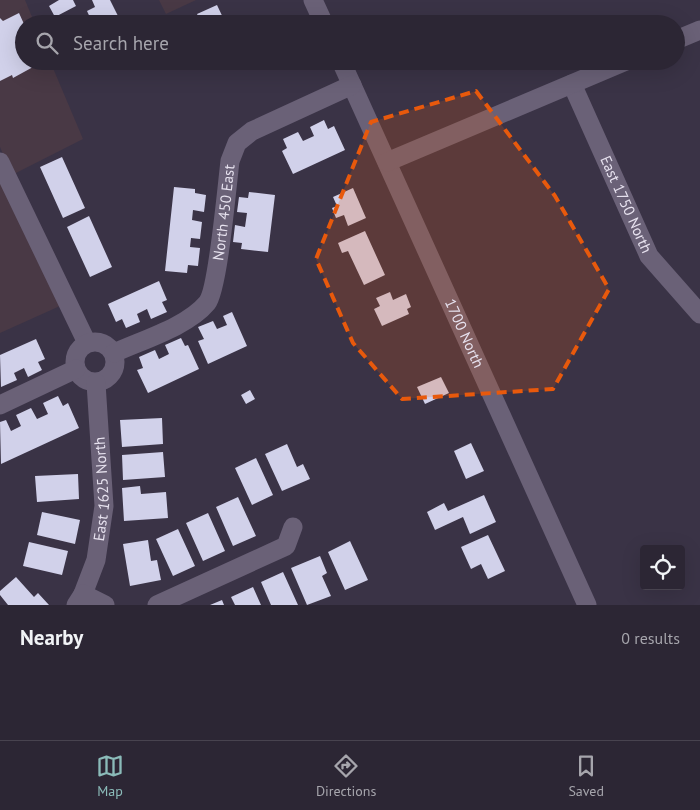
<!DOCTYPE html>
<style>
:root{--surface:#2c2634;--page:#342e3c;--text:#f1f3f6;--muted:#a6a5ac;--line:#48434f;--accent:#8bbbb9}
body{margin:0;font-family:"PT Sans",sans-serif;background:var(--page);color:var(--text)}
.controls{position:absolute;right:15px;bottom:15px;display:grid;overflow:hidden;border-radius:5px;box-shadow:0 5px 20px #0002}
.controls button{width:45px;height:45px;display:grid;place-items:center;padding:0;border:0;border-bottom:1px solid var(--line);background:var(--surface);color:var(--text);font:25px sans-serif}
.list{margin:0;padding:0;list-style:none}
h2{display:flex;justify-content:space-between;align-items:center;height:65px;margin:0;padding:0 20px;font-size:21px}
h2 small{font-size:16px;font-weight:400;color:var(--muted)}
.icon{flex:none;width:28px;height:28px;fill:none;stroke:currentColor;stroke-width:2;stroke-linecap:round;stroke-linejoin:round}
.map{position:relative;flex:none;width:700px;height:605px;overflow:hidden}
.search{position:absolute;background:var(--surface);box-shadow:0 5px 20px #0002;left:15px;right:15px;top:15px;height:55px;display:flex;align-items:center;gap:12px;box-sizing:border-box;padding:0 18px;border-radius:28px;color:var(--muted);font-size:19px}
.sheet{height:135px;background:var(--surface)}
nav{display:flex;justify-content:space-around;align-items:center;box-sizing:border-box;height:70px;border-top:1px solid var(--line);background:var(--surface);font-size:14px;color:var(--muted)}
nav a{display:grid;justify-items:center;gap:2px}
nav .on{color:var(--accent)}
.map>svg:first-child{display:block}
.commercial{fill:#493945}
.building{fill:#d1d1ea}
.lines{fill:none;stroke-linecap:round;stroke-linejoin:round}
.minor{stroke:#6a6177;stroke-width:19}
.marked{fill:#e8590c;fill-opacity:0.2;stroke:#e8590c;stroke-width:4;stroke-dasharray:10 6;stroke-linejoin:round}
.labels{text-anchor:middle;stroke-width:5;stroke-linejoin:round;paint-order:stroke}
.street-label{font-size:15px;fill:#e7e2ef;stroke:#3a3346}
</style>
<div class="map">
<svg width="700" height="605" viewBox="0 0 700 605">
<rect width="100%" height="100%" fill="#3a3346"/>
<path class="commercial" d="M0 0H25L35 24H24V61H50L83 139 12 175 0 147Z
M159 0H196L166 14Z
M0 177 60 306 0 333Z"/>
<path class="building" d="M59 0H73L76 6 55 17 49 6Z
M92 0H110L122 24H93L87 11 95 7Z
M217 5 226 24H202L197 14Z
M19 13 24 24V61H44L13 78 12 75 0 81V18L3 21Z
M324 120 328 129 334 126 345 150 293 174 282 151 287 148 283 139 298 132 303 141 314 136 310 127Z
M62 157 85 208 63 218 40 167Z
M174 187 195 189V193L206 195 204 212 193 210 192 220 202 222 200 239 191 238 190 247 200 248 198 266 188 265 187 273 165 271Z
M353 188 366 218 348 226 344 215 336 218 332 208 337 206 333 197Z
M249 192 275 195 268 252 241 249 242 243 233 242 235 225 245 227 247 213 237 212 239 197 248 198Z
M89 216 112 267 90 277 67 227Z
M365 231 385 275 364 285 348 251 342 253 338 243Z
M159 281 167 300 162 302 167 312 151 319 147 309 137 314 140 322 126 328 122 319 116 322 108 304Z
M390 292 393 300 406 294 411 307 407 309 409 314 382 326 374 309 380 306 376 298Z
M232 312 247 346 208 364 198 341 204 339 198 327 213 321 217 329 227 325 223 316Z
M181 338 185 346 188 345 199 369 148 393 137 370 143 368 139 357 155 350 159 359 169 354 165 345Z
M36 339 45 359 38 362 42 370 28 377 24 368 14 373 17 380 1 387 0 355Z
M441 377 449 393 425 404 417 387Z
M250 390 255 399 246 404 241 395Z
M58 396 63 406 68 403 79 428 1 464 0 422 6 420 11 431 21 426 16 415 31 408 37 419 48 414 43 403Z
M162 418 163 444 122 447 120 420Z
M471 443 484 471 466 479 454 451Z
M287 444 297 467 303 464 310 479 282 491 265 454Z
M163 452 165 477 123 480 122 455Z
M256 458 273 495 252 505 235 468Z
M78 474 79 499 37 502 35 476Z
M140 486 141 494 166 492 168 518 124 521 122 488Z
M484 495 496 522 470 534 463 517 435 530 427 512 444 503 448 511Z
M238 497 256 536 233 546 216 507Z
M42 512 80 520 75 544 37 535Z
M208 513 225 551 203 561 186 523Z
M178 529 195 566 173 576 156 539Z
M488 535 505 571 488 579 481 564 471 569 461 547Z
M148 540 151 561 157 560 161 580 130 586 123 544Z
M350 541 368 580 345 590 328 552Z
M29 542 68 551 62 575 23 566Z
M320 556 327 573 322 576 331 596 307 605 291 568Z
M283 572 298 605H271L261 582Z
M16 577 34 597 38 593 49 605H8L0 595V591Z
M253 587 261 605H235L231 597Z
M222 600 224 605H210Z"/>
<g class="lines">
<g class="minor">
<path d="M313 0 324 24"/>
<path d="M676 40 700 30"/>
<path id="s1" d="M341 61 587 605"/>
<path id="s2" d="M572 84 649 256 700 314"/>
<path d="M0 162 87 343"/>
<path d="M387 162 626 61"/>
<circle cx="95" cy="362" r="20"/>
<path id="s3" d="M114 353C142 340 187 327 207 303 218 290 227 185 230 161L237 143 252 131 352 85"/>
<path d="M0 405 76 369"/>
<path id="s4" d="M83 594 96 560 104 506 96 383"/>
<path d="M76 605 83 594 105 605"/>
<path d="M157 605 286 546 293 527"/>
</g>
</g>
<path class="marked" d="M476 91 555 196 609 289 553 389 402 399 353 343 316 259 371 122Z"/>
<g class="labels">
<g class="street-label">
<text dy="5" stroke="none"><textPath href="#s2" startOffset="132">East 1750 North</textPath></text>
<text dy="5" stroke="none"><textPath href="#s3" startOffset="199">North 450 East</textPath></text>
<text dy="5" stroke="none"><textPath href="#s1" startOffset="299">1700 North</textPath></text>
<text dy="5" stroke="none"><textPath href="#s4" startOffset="108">East 1625 North</textPath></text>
</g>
</g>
</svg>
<div class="controls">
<button><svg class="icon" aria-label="locate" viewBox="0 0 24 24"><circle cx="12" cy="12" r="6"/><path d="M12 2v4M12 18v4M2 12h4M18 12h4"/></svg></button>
</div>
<div class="search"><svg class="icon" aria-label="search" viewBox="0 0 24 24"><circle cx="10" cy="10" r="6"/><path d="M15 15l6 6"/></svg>Search here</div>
</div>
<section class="sheet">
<h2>Nearby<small>0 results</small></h2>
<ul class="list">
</ul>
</section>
<nav>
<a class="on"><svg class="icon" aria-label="map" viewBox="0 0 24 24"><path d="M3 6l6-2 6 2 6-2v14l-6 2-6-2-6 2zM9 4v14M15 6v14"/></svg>Map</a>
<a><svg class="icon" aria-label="directions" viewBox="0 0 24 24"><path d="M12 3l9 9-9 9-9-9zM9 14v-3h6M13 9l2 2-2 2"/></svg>Directions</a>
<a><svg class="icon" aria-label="saved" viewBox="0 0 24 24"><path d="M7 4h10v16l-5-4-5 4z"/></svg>Saved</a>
</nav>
